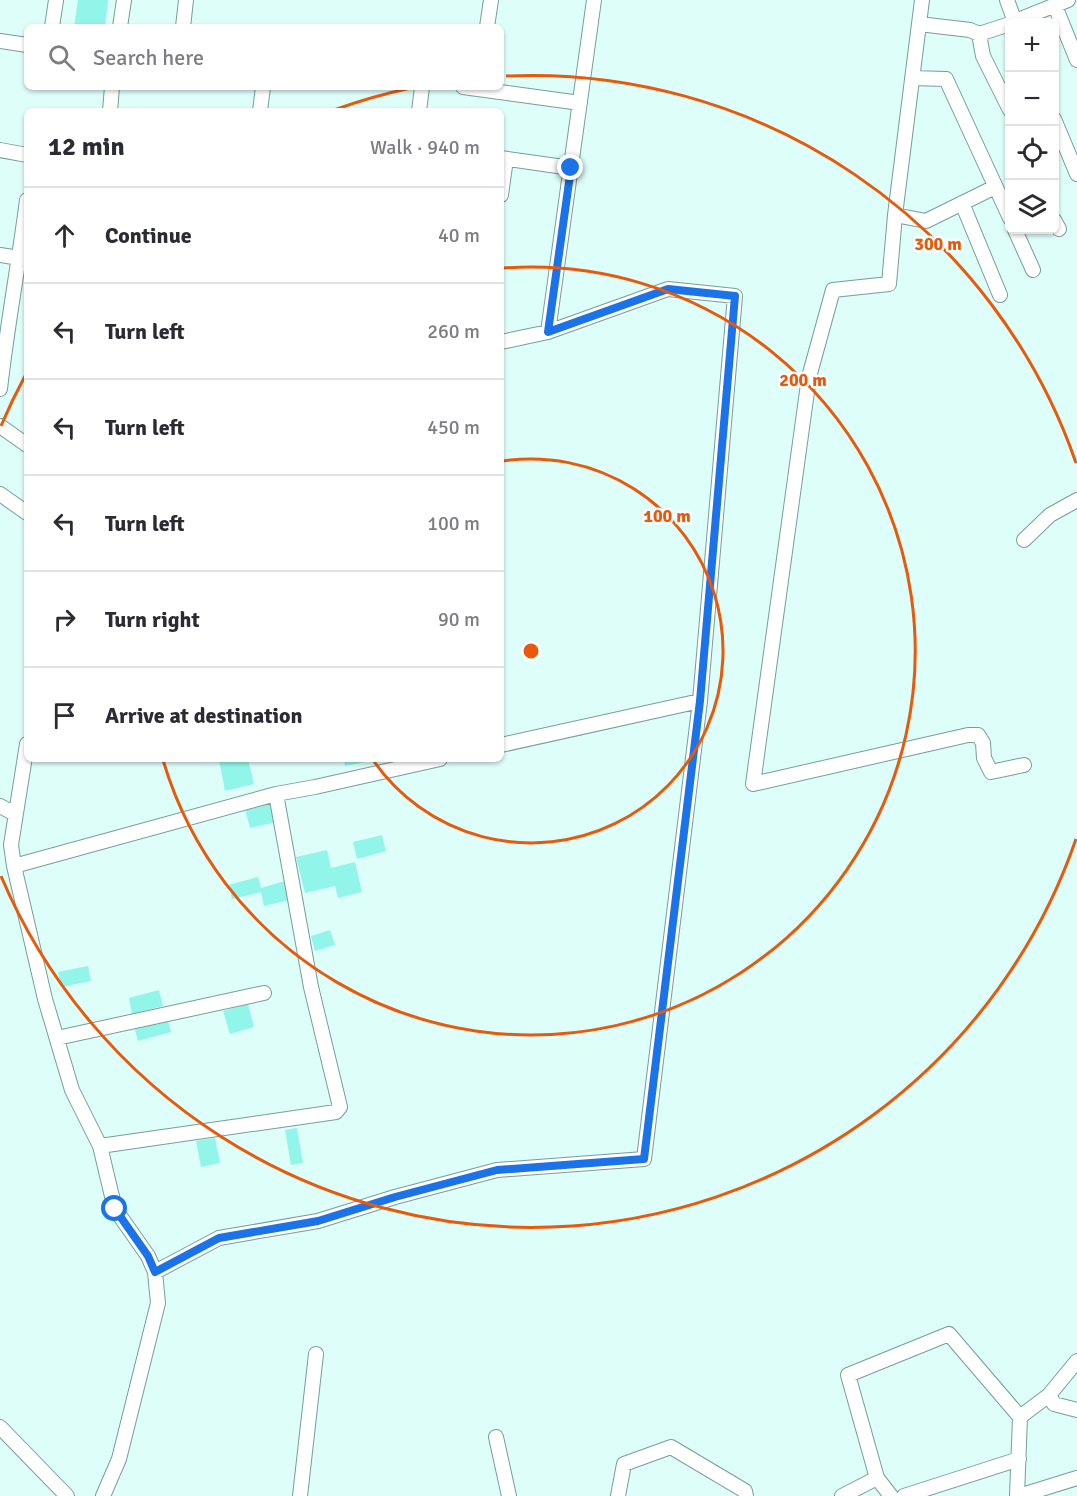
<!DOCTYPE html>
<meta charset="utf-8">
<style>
:root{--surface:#fff;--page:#f7f7f7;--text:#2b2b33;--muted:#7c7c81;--line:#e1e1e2}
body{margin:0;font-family:Signika,sans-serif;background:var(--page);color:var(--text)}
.controls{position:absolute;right:18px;top:18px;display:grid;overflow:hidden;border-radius:9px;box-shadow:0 2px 4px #0004}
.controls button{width:54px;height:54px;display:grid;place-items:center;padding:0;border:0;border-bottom:2px solid var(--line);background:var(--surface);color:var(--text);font:30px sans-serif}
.stop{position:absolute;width:18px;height:18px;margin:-14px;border:4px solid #1a73e8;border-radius:50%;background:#fff}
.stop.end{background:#1a73e8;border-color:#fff;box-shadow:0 2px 6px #0008}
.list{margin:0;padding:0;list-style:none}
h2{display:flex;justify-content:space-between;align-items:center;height:78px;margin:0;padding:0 24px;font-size:26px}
h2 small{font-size:20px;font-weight:400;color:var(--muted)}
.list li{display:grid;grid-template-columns:39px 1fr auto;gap:18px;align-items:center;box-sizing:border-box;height:96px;padding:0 24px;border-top:2px solid var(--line)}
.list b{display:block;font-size:22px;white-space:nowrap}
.list em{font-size:20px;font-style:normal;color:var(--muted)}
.icon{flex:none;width:33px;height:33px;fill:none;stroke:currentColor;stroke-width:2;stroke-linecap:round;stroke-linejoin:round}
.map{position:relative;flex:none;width:1077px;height:1496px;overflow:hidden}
.search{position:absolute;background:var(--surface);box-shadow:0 2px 4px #0004;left:24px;top:24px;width:480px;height:66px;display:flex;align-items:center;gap:15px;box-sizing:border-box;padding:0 21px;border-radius:9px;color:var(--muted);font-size:22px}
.panel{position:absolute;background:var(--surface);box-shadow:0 2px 4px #0004;left:24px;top:108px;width:480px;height:654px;border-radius:9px}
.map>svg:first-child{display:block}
.building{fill:#92f5ea}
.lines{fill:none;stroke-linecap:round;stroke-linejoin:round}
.street-casing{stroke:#779e99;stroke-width:16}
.street{stroke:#fff;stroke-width:14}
.route{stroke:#1a73e8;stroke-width:8}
.ring{fill:none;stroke:#e8590c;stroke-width:3}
.centre{fill:#e8590c;stroke:#fff;stroke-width:3}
.ring-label{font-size:18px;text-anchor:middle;font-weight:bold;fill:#e8590c;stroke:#fff;stroke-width:5;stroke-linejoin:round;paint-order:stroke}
</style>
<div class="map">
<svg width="1077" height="1496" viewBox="0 0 1077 1496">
<rect width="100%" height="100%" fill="#ddfef9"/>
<path class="building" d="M78 0H108L105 27H74Z
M225 759H248L254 784 225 791 219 760Z
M344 759H364L365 762 345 766Z
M271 798 277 822 250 828 244 805Z
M382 835 386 851 357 859 353 842Z
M327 850 331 868 355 862 362 892 338 898 335 886 305 893 296 857Z
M258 877 261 888 285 881 289 900 264 906 261 892 232 899 229 885Z
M330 930 335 945 315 951 311 936Z
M88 966 91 981 61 987 58 972Z
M159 990 163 1006 132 1014 129 998Z
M248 1004 254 1027 230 1034 223 1011Z
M167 1017 171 1032 138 1041 134 1026Z
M297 1128 303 1163 291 1165 285 1130Z
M215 1138 220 1163 201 1167 196 1141Z"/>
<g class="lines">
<defs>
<path id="street" d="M922 0 895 215 889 284 833 290 809 377 753 784 968 735H978L983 743 984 758 991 772 1024 765
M1007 0 1015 22
M1055 6 1077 60
M1013 22 1068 0
M919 24 970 30 979 34 1010 24
M52 27 56 0
M120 27 124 0
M183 27 186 0
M487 27 491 0
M979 34 983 56 1010 110
M0 41 27 45
M912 78 946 79 1010 218
M463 87 580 103
M110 111 112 87
M260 111 263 87
M419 111 422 87
M1054 119 1077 174
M0 150 27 155
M501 158 571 168
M501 195 506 159
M962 203 1000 295
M895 215 926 221 995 187
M1054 220 1059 229
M1015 230 1033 270
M0 255 19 258
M548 332 594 0
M0 389C7 326 19 263 27 200
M0 426 27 445
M0 494 27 513
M1024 540 1050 515 1077 500
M27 744 11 845 14 866 45 999 72 1090 100 1146 115 1209 148 1256 155 1272 158 1303 119 1459 103 1496
M501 745 700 701
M0 806 15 814
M14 866 276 794 315 787 440 759
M57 1038 264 993
M100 1146 336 1112 340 1107 311 987 276 794
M155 1272 219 1238 318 1221 395 1197 497 1170 644 1159 700 701 735 296 668 289 548 332 501 342
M1077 1361 1049 1395 1054 1404 1077 1410
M0 1427 67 1496
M496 1437 509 1496
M300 1496 316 1354
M618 1496 624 1464 671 1447 745 1491 746 1496
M842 1496 877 1478
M891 1496 877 1478 848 1375 949 1334 1020 1417
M904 1496 1019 1459
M1017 1496 1020 1417 1049 1395
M1019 1496 1077 1478"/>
</defs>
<use href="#street" class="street-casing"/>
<use href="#street" class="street"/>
</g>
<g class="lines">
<path class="route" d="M115 1209 148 1256 155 1272 219 1238 318 1221 395 1197 497 1170 644 1159 700 701 735 296 668 289 548 332 571 168"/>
</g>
<g class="ring">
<path d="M503 461A192 192 0 1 1 373 760"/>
<path d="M504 268A384 384 0 1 1 163 760"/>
<path d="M1076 839A576 576 0 0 1 1 876M1 426A576 576 0 0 1 25 376M334 110A576 576 0 0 1 411 88M506 76A576 576 0 0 1 1076 463"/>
</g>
<circle cx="531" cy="651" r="9" class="centre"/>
<g class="ring-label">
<text x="938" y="250">300 m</text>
<text x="803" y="386">200 m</text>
<text x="667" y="522">100 m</text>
</g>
</svg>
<div class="controls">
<button>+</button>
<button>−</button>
<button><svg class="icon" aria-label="locate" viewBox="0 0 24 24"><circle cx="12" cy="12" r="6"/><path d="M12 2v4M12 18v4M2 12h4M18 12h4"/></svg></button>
<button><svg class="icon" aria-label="layers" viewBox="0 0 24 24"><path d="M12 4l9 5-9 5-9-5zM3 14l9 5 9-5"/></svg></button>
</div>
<div class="stop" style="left:115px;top:1209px"></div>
<div class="stop end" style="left:571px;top:168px"></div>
<div class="search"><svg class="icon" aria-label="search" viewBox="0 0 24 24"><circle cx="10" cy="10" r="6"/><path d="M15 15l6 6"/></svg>Search here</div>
<section class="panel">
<h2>12 min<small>Walk · 940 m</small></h2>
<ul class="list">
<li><svg class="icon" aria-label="ahead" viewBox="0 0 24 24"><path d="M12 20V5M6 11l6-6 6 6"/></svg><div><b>Continue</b></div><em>40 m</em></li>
<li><svg class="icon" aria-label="left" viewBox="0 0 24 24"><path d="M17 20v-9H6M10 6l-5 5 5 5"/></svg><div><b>Turn left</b></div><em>260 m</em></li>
<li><svg class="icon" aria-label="left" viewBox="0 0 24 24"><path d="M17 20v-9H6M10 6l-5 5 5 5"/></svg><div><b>Turn left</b></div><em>450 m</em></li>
<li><svg class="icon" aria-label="left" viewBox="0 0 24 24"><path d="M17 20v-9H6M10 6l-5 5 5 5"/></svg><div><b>Turn left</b></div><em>100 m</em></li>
<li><svg class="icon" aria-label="right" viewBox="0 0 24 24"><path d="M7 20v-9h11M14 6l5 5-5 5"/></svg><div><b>Turn right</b></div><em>90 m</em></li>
<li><svg class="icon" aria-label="arrive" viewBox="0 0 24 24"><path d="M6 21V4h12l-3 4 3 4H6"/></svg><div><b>Arrive at destination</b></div></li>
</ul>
</section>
</div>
